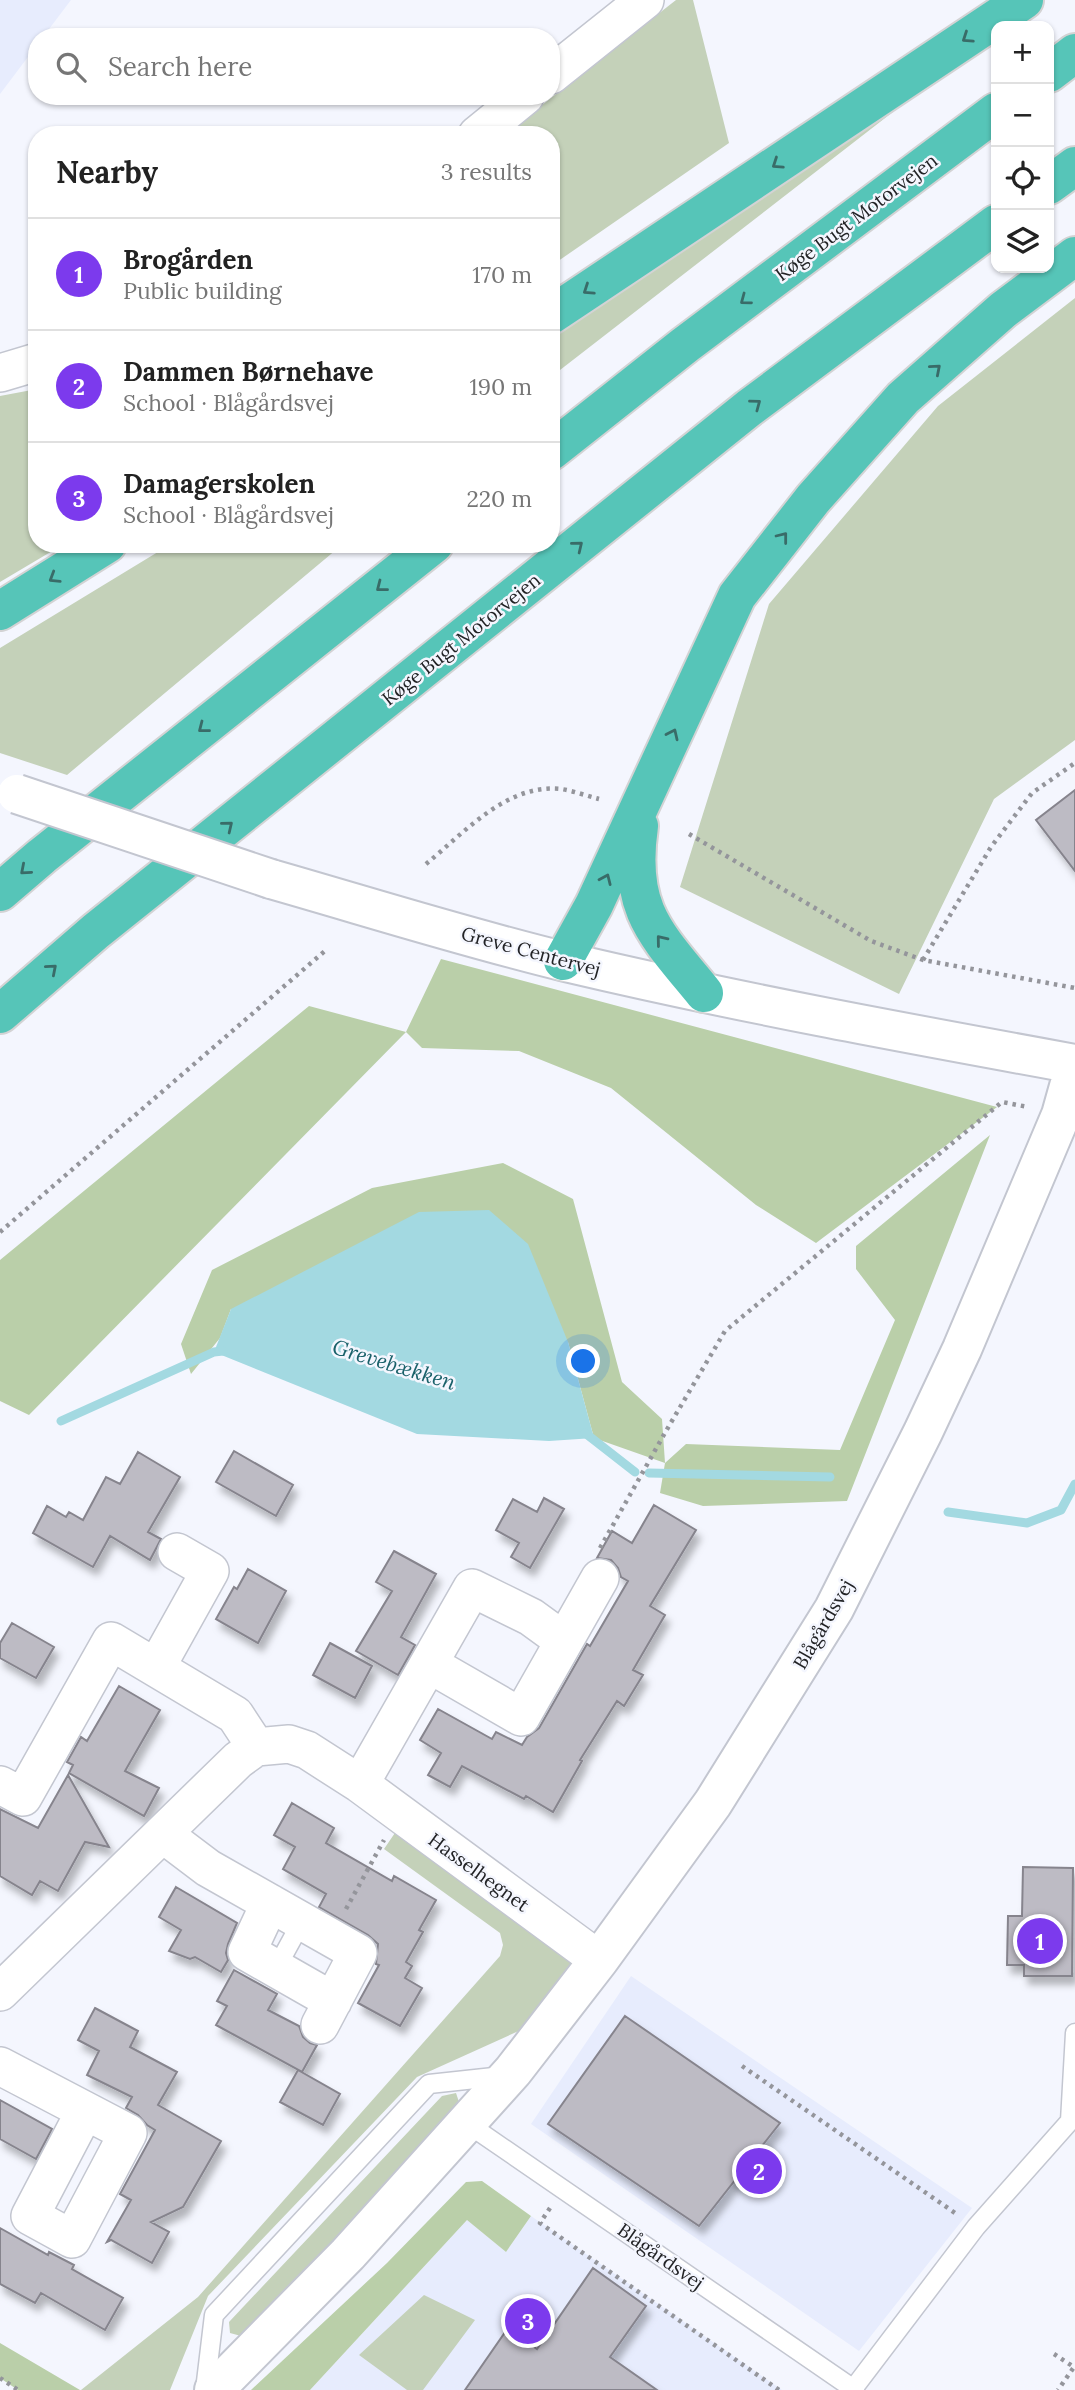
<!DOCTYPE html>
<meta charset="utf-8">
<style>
:root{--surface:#fff;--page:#f2f2f2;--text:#222;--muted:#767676;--line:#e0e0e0;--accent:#7c3aed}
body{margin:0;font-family:Lora,serif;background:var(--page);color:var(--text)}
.controls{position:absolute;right:21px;top:21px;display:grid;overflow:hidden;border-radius:14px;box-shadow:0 2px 5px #0004}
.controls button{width:63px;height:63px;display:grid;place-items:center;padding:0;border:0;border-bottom:2px solid var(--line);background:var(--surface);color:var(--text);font:35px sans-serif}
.you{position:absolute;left:584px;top:1362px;width:24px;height:24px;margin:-18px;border:5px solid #fff;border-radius:50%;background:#1a73e8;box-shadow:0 0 0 10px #1a73e833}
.badge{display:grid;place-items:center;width:46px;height:46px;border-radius:50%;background:var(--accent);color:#fff;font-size:23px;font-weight:700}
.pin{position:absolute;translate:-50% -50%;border:4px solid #fff;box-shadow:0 2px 7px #0006}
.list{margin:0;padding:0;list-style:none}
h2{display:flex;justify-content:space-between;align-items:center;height:91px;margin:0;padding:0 28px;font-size:30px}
h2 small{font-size:23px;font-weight:400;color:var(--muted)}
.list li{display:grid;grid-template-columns:46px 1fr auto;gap:21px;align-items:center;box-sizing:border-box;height:112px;padding:0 28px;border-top:2px solid var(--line)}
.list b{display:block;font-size:26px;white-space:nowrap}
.list p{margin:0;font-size:23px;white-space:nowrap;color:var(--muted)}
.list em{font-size:23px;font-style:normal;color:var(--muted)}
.icon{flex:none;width:38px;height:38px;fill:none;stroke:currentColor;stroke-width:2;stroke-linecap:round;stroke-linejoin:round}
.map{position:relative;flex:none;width:1075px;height:2390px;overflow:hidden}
.search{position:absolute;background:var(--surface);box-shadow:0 2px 5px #0004;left:28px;top:28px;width:532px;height:77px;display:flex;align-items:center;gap:18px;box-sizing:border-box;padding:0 24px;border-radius:28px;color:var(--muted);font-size:26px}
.panel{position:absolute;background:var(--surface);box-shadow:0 2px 5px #0004;left:28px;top:126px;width:532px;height:427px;border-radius:28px}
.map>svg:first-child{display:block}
.built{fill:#e7ecfd}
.green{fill:#c4d1b9}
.forest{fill:#bacfa9}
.water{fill:#a3d9e1}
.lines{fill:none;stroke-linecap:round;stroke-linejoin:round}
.stream{stroke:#a3d9e1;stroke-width:9}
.building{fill:#bdbbc4;stroke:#86848d;stroke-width:2;filter:url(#shadow)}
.service-casing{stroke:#c3c6d0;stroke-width:21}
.minor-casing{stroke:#c3c6d0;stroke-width:40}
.tertiary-casing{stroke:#c3c6d0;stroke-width:42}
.motorway-casing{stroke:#d3d3d4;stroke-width:42}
.path{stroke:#94959b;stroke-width:4.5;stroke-dasharray:3.5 5;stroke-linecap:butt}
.service{stroke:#fff;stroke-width:18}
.minor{stroke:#fff;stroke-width:37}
.tertiary{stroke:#fff;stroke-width:38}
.motorway{stroke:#56c5b8;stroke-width:38}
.tertiary-bridge-casing{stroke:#c3c6d0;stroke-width:42;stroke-linecap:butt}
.tertiary-bridge{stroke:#fff;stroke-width:38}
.oneway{stroke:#396c68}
.labels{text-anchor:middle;stroke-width:5;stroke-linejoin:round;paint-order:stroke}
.street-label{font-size:19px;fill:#222326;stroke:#f4f6fe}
.water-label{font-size:21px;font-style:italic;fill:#1a616a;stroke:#f4f6fe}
</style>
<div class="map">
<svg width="1075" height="2390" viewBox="0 0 1075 2390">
<defs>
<filter id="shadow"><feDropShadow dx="4.5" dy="8" stdDeviation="3.5" flood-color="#0004"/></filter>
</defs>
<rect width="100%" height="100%" fill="#f4f6fe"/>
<path class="built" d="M0 0H71L43 37H37V45L0 94Z
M631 1976 972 2208 859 2351 531 2124Z
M531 2216 782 2390H310L467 2220 506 2252Z"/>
<path class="green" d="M676 0H693L729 143 551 266V135H504Z
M898 108 551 377V336Z
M1075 298V740L994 799 899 994 680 887 769 604 938 406Z
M37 389V544H64L0 582V396Z
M171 544H343L67 775 0 753V648Z
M399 1827 573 1956V1967L523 2029 417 2077 208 2296 170 2390H81L198 2297 500 1956 503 1945 500 1933 384 1849Z
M456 2093 459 2102 454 2110 362 2213 241 2336 230 2333 229 2322 442 2096Z
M424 2295 475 2320 423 2390H407L359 2355Z"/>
<path class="forest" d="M441 959 997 1107 816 1243 756 1205 611 1088 519 1051 422 1048 406 1032 29 1415 0 1401V1260L309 1006 406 1032Z
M990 1135 847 1501 703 1506 660 1493 665 1463 594 1438 568 1342 231 1309 220 1338 191 1374 181 1344 212 1270 372 1188 503 1163 573 1199 622 1382 662 1419 665 1463 686 1444 840 1450 895 1320 856 1269V1246Z
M482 2181 531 2216 506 2252 467 2220 310 2390H251L387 2263 466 2182Z
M0 2343 80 2390H18L0 2378Z"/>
<path class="water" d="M489 1210 528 1244 568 1342 594 1438 549 1441 417 1434 214 1352 231 1309 419 1212Z"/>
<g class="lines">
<path class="stream" d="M61 1421 214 1352 223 1351
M585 1433 635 1472
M649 1473 830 1477
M948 1512 1027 1523 1061 1510 1075 1484"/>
</g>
<path class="building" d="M1075 790V871L1036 820Z
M234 1451 293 1485 276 1516 216 1482Z
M138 1452 180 1477 148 1532 161 1539 150 1560 110 1536 93 1567 33 1533 47 1506 66 1517 69 1512 83 1520 106 1477 120 1484Z
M544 1498 564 1509 530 1568 511 1557 519 1543 496 1530 513 1499 537 1512Z
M654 1505 696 1530 650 1606 665 1615 633 1670 643 1675 624 1706 617 1701 580 1760 582 1761 553 1812 526 1796 524 1799 462 1766 450 1787 428 1775 441 1753 420 1740 438 1709 492 1739 496 1732 522 1745 527 1737 539 1728 587 1644 590 1646 628 1581 621 1577 618 1568 611 1560 597 1558 612 1531 632 1543Z
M394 1551 436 1574 401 1637 415 1645 398 1675 356 1651 392 1591 376 1582Z
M248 1569 286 1591 258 1643 216 1619 234 1587 237 1589Z
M12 1623 54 1647 36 1678 0 1658V1643Z
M330 1643 372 1666 355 1698 313 1675Z
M119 1686 160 1710 125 1771 159 1788 144 1816 69 1773 73 1765 67 1762 81 1737 87 1741Z
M68 1775 109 1847 85 1842 58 1891 40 1881 32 1895 0 1876V1809L38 1828Z
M292 1803 334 1828 326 1843 392 1881 394 1876 436 1900 419 1930 423 1932 406 1962 412 1966 405 1978 422 1988 400 2026 358 2003 379 1965 376 1964 378 1944 368 1935 319 1907 326 1894 283 1869 295 1847 274 1835Z
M1023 1867 1073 1868 1072 1976H1024V1965H1007L1008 1916H1022Z
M176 1887 237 1923 228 1944 226 1953 228 1960 221 1972 195 1957 190 1959 169 1951 181 1930 159 1917Z
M234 1970 277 1994 268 2010 299 2026 303 2037 310 2043 317 2045 302 2072 216 2025 227 2006 217 2001Z
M95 2008 138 2031 130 2047 177 2072 158 2105 221 2141 183 2207 151 2222 169 2232 152 2263 111 2240 107 2242 131 2200 120 2194 155 2130 147 2125 138 2115 126 2108 132 2097 87 2075 99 2051 78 2040Z
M625 2016 780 2123 699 2226 548 2124Z
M298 2070 340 2094 323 2125 280 2102Z
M0 2100 52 2129 36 2159 0 2139Z
M0 2228 48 2255 49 2252 74 2265 72 2269 123 2298 105 2330 41 2293 35 2303 0 2284Z
M593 2268 646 2306 610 2357 657 2390H465L508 2328 537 2349Z"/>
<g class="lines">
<defs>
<path id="service" d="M284 1954 302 1921
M468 2124 855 2390
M853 2389 976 2227 1070 2121 1075 2033
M205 2390 214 2315 429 2084 503 2076"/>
<path id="minor" d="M551 75 645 0
M477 135 525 96
M0 373 37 362
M429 1664 521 1717 600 1578
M157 1666 210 1571 177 1552
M360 1784 472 1588 531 1617 564 1641
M0 1785 23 1797 111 1641 235 1715 256 1747
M163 1834 208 1868 358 1953 320 2025
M270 1903 247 1952 333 2001
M0 1992 238 1760 256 1747 289 1744 307 1750 360 1784 599 1960
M0 2066 128 2133 72 2239 30 2216 85 2111"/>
<path id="tertiary" d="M271 879C369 907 467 938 566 962 735 1002 905 1033 1075 1064
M214 2390 348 2254 513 2071 599 1960 713 1803 834 1609 923 1432 962 1349 1061 1115 1075 1065"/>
<path id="motorway" d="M1049 73 1075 53
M1049 185 1075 166
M551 315 1024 0
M551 451 685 345 996 112
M0 611 107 544
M639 826C627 909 655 933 704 993
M0 892 42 856 434 544
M563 961 594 905 737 596 813 499 903 398 1003 310 1075 256
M0 1014 96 931 749 408 996 224"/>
</defs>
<use href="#service" class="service-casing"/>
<use href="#minor" class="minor-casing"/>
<use href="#tertiary" class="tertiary-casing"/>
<use href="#motorway" class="motorway-casing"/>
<path class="path" d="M689 834 871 941 923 960 1075 988
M426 864C464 833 507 783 561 789 574 791 587 796 599 799
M923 960 991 847 1032 793 1075 763
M0 1232 326 950
M600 1548 666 1431 725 1331 1002 1102 1028 1107
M346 1909 384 1840
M742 2066 958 2215
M550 2208 540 2223 779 2390
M1054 2354 1074 2367 1058 2390
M0 2378 18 2390"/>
<use href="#service" class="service"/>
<use href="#minor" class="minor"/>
<use href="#tertiary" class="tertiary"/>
<use href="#motorway" class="motorway"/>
<defs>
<path id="tertiary-bridge" d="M17 794 271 879"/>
</defs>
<use href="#tertiary-bridge" class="tertiary-bridge-casing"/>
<use href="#tertiary-bridge" class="tertiary-bridge"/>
</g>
<defs><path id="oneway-chevron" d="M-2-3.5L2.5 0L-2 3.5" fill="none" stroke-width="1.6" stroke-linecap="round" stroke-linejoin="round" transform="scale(1.75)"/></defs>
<g class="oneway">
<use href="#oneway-chevron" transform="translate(967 38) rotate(146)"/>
<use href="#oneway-chevron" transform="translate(777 164) rotate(146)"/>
<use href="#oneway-chevron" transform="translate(588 290) rotate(146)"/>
<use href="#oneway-chevron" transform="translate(745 300) rotate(143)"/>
<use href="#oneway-chevron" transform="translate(936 369) rotate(-41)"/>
<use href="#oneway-chevron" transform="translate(756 404) rotate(-37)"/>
<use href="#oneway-chevron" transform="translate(783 537) rotate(-52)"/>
<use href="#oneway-chevron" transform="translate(578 546) rotate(-39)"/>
<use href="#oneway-chevron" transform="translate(54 578) rotate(148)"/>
<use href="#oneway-chevron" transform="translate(381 587) rotate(142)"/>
<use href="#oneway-chevron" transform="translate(203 728) rotate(142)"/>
<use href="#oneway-chevron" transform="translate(673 734) rotate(-65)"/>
<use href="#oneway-chevron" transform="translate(228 826) rotate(-39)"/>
<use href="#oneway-chevron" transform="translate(25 870) rotate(139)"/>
<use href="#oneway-chevron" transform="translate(606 879) rotate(-66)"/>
<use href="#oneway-chevron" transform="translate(661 940) rotate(-129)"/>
<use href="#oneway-chevron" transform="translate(52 969) rotate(-41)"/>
</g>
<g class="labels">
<g class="street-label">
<text transform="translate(856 217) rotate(-37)" y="7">Køge Bugt Motorvejen</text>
<text transform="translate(461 639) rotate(-39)" y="7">Køge Bugt Motorvejen</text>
<text transform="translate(531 951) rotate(15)" y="7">Greve Centervej</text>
<text transform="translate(823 1624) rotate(-60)" y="7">Blågårdsvej</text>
<text transform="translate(479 1872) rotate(36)" y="7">Hasselhegnet</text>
<text transform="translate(661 2256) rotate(35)" y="7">Blågårdsvej</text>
</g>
<g class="water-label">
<text transform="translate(394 1365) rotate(17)" y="7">Grevebækken</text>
</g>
</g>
</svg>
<div class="controls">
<button>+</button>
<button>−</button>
<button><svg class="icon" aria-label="locate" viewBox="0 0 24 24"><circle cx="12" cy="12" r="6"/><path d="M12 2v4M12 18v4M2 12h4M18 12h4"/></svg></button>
<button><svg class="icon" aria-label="layers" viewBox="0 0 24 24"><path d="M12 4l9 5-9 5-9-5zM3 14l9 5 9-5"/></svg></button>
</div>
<div class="you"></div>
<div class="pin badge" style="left:1040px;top:1941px">1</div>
<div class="pin badge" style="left:759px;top:2171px">2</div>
<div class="pin badge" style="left:528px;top:2321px">3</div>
<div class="search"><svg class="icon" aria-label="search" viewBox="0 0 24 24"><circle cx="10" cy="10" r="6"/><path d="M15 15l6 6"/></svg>Search here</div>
<section class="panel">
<h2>Nearby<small>3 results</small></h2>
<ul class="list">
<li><span class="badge">1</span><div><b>Brogården</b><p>Public building</p></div><em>170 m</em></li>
<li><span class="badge">2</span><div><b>Dammen Børnehave</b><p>School · Blågårdsvej</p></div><em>190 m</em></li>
<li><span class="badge">3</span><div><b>Damagerskolen</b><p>School · Blågårdsvej</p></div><em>220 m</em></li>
</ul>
</section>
</div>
